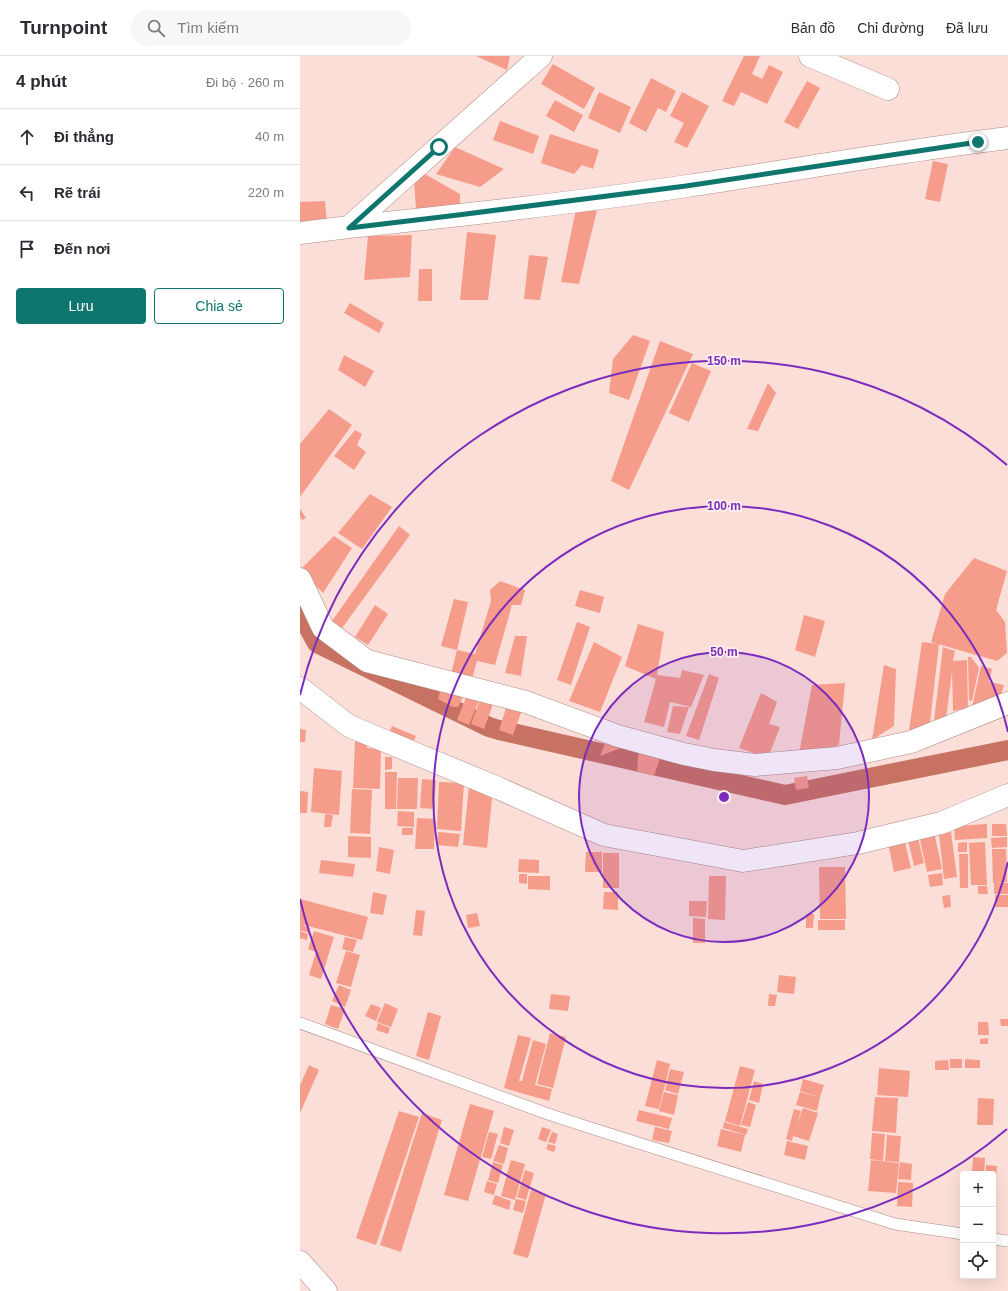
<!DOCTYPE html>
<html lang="vi">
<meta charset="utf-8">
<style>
:root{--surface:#fff;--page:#f7f7f7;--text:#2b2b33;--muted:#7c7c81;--line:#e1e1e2;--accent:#0f766e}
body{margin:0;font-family:Arial,sans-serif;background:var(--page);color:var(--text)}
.controls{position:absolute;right:12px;bottom:12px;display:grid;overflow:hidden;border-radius:4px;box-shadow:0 4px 16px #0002}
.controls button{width:36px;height:36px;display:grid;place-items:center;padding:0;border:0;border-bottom:1px solid var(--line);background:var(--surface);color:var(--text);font:20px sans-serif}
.stop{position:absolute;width:12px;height:12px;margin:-9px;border:3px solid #0f766e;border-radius:50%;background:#fff}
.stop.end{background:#0f766e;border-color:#fff;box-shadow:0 1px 4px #0008}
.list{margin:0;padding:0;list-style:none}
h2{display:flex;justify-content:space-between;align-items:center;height:52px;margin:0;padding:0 16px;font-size:17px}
h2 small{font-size:13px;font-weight:400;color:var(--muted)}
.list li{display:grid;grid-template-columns:26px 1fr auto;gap:12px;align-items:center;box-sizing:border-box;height:56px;padding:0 16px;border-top:1px solid var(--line)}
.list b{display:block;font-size:15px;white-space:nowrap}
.list em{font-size:13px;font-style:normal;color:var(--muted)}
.actions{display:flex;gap:8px;padding:12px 16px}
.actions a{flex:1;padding:9px 0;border:1px solid var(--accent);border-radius:4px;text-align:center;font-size:14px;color:var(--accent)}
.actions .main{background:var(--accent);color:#fff}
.icon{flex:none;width:22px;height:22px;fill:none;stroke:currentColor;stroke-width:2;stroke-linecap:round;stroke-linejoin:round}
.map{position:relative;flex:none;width:708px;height:1235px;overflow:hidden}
header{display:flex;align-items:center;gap:24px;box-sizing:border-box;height:56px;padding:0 20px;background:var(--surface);border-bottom:1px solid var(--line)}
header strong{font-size:19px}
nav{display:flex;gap:22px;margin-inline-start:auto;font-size:14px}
.search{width:280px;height:36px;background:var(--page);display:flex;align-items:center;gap:10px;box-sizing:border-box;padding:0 14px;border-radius:22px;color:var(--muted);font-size:15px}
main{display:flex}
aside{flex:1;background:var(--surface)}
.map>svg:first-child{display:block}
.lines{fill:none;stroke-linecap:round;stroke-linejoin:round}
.canal{stroke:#c77262;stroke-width:20}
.building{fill:#f69c8a}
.service-casing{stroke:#ac8c85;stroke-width:12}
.minor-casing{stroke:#ac8c85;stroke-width:23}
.tertiary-casing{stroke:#ac8c85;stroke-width:23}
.service{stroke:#fff;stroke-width:11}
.minor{stroke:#fff;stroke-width:22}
.tertiary{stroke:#fff;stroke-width:22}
.route{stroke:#0f766e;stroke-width:5}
.ring{fill:none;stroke:#7b2cbf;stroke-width:2}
.centre{fill:#7b2cbf;stroke:#fdefec;stroke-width:2}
.ring-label{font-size:12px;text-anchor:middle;font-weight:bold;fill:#7b2cbf;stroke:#fdefec;stroke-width:3.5;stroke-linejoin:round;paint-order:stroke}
</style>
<header>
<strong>Turnpoint</strong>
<div class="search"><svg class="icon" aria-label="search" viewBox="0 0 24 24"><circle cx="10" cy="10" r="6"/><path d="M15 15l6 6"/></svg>Tìm kiếm</div>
<nav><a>Bản đồ</a><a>Chỉ đường</a><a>Đã lưu</a></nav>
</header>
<main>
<aside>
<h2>4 phút<small>Đi bộ · 260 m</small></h2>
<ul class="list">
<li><svg class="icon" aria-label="ahead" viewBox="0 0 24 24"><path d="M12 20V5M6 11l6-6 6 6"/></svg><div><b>Đi thẳng</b></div><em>40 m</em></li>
<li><svg class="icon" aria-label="left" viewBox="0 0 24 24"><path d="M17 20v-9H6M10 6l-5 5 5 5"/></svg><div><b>Rẽ trái</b></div><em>220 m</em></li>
<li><svg class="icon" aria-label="arrive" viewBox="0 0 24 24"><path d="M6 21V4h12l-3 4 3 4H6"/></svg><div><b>Đến nơi</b></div></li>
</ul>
<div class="actions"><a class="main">Lưu</a><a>Chia sẻ</a></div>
</aside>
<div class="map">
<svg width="708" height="1235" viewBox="0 0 708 1235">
<rect width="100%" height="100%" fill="#fbded8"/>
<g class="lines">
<path class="canal" d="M0 556 17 587 189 671 199 674 485 739 708 694"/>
</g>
<path class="building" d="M176 0H210L207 14Z
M444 0H460L452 18 462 23 469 9 483 16 467 48 441 36 434 50 422 45Z
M253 8 295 32 284 53 241 28Z
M351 22 376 35 366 56 358 52 346 76 329 67Z
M507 25 520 32 498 73 484 66Z
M299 36 331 51 320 77 288 62Z
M382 36 409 50 387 92 374 86 384 67 370 60Z
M255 44 283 59 274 76 246 60Z
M200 65 239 80 233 98 193 84Z
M250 78 299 94 293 113 282 109 274 118 241 107Z
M155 91 204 113 180 131 136 118Z
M633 105 648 108 640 146 625 143Z
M125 118 160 138V152L116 154 114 123Z
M25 145 27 169 0 171V146Z
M276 153 297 154 279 228 261 226Z
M167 176 196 179 188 244H160Z
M112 179 110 221 64 224 68 180Z
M229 199 248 201 240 244 224 243Z
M119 213H132V245H118Z
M50 247 84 267 79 277 44 257Z
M333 279 350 285 329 344 309 337 313 303Z
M360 285 393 298 329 434 311 425Z
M44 299 74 315 65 331 38 314Z
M392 307 411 315 389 366 369 357Z
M468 327 476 337 458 375 447 373Z
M29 353 52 369 0 441V388Z
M55 374 62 378 57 389 66 396 54 414 34 400Z
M70 438 92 451 62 493 38 477Z
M0 453 6 462 2 464 0 461Z
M99 470 110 479 42 572 32 565Z
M34 480 52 492 23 537 0 514Z
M674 502 707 515 696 554 705 566 707 597 697 605 631 586 645 538Z
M200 525 225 534 221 549H212L195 609 177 605 172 623 151 618 157 594 175 598 191 545 190 534Z
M280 534 304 541 300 557 275 550Z
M154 543 168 546 157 594 141 590Z
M75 549 88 558 68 589 55 581Z
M504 559 525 565 515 601 495 594Z
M277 566 290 571 271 629 257 624Z
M338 568 364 576 357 619 380 622 382 614 404 619 391 651 370 646 364 671 344 666 356 623 325 610Z
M215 580H227L221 620 205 617Z
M294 586 322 601 300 656 269 645Z
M622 586 639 588 628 684 608 681Z
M643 591 655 595 653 605 667 604 668 652 653 655 652 616 645 670 633 672Z
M668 601H671L679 612 672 645 669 644Z
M584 609 596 613 594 670 572 684Z
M681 610 692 613 689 626 704 629 698 648 671 656Z
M409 618 419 622 399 684 386 680Z
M143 627 167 633 158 651H153L138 643Z
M545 627 539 689 498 703 512 629Z
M169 634 181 639 169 669 157 664Z
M461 637 477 646 469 668 480 671 468 702 439 692Z
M182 638 195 643 184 673 171 668Z
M208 646 223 651 213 679 199 674Z
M373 650 389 651 380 678 367 676Z
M92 670 116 680 110 694 86 684Z
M0 673 6 674 5 686H0Z
M307 683 334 687 300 700Z
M55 685H67V692L81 693 80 733 53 732Z
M339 689 362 696 354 720 337 715Z
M85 701H92V713L85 714Z
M14 712 42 715 39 759 11 756Z
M85 716H97L96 753H85Z
M507 720 509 732 496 734 494 722Z
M98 722H118L117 753H97Z
M122 723 136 724 134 753 120 752Z
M139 726 164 727 161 775 137 773Z
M169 730 193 733 187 792 163 789Z
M52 733 72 734 70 778 50 777Z
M0 735 8 736 7 757H0Z
M98 755 114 756V771L97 770Z
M25 758 33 759 31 771H24Z
M117 762 135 763 134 793H115Z
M687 768V782L655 784 654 770Z
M692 768H706L707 780H692Z
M102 772H113V779H102Z
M138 776 160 778 158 791 137 789Z
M634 776 642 813 627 816 619 779Z
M651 776 657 821 644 823 639 778Z
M603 778 611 812 594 816 587 782Z
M48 780 71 781V802L48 801Z
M707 781V791L692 792 691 782Z
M618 782 624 807 614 810 608 784Z
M667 786V796H658V787Z
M685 786 687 829H671L669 787Z
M79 791 94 794 90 818 76 815Z
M692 793H706L707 826 693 827Z
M286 796H302V816H285Z
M303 797H319V832H303Z
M659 798H668V832H660Z
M219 803 239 804V817L218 816Z
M21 804 55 808 53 821 19 817Z
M519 811H545L546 863H520Z
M642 817 643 829 630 831 628 819Z
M219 818H227V828L219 827Z
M228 820H250V834L228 833Z
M409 820H426L425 864 408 863Z
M694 827H708V838H694Z
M678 830H687L688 838H678Z
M73 836 87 839 83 859 70 857Z
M304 836H318V854L303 853Z
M650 839 651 851 644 852 642 840Z
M695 839H708V851H695Z
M0 843 68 861 62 884 0 868Z
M389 845H407L406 861 389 860Z
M116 854 125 855 122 880 113 879Z
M177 857 180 870 168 872 166 859Z
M506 858H514L513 872H506Z
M393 862 405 863V887H393Z
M518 864H545V874H518Z
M0 868 10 872 9 877 0 874Z
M0 875 8 878 7 884 0 882Z
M14 875 34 881 21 923 9 919 16 896 8 893Z
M45 881 57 884 53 896 42 893Z
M46 895 60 899 51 931 36 927Z
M479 919 496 921 494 938 477 936Z
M39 929 51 934 45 951 32 945Z
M251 938 270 940 268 955 249 953Z
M469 938 477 939 475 950H468Z
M85 947 98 953 91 971 77 966Z
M71 948 81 952 76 965 65 960Z
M31 949 45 953 38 973 25 968Z
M128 956 141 960 129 1004 116 1000Z
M700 963H708V970H701Z
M678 966H688L689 979H678Z
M78 967 90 972 88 978 76 974Z
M250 977 266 981 253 1032 237 1028Z
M218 979 231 982 219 1025H222L233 984 246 988 235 1029 252 1033 249 1045 204 1032Z
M688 982V988H680V983Z
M650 1003H662V1012H650Z
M665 1003 680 1004V1012H665Z
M357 1004 370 1008 359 1053 345 1050Z
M648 1004 649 1014H635V1005Z
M9 1009 19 1014 0 1057V1029Z
M440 1010 455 1014 440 1070 425 1065Z
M579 1012 610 1015 608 1041 577 1039Z
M370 1013 384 1016 378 1038 365 1034Z
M503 1023 524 1029 520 1041 500 1035Z
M454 1025 463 1028 459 1047 449 1044Z
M364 1036 378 1039 374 1059 359 1055Z
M500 1036 520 1041 517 1055 496 1049Z
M575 1041 598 1042 596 1077 572 1075Z
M678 1042 694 1043 693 1069H677Z
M448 1046 456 1049 450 1071 441 1069Z
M170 1048 194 1055 168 1145 144 1139Z
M503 1052 518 1057 509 1085 493 1080 492 1085 486 1083 494 1053 501 1055 496 1071Z
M339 1054 372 1062 369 1073 336 1065Z
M99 1055 119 1061 76 1189 56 1182Z
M122 1057 142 1064 101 1196 80 1189Z
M424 1066 448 1073 446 1079 423 1072Z
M204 1071 214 1074 209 1090 200 1087Z
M242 1071 251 1074 246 1086 238 1083Z
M355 1071 372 1075 369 1087 352 1084Z
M421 1073 445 1079 441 1096 417 1090Z
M189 1076 198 1078 191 1103 182 1101Z
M252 1076 258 1078 255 1088 248 1086Z
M572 1077 585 1078 583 1105 570 1103Z
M587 1079 601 1080 599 1106 585 1105Z
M487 1085 508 1090 505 1104 484 1099Z
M248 1088 256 1090 254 1096 246 1093Z
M199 1089 208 1092 204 1108 193 1105Z
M673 1101 685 1102 684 1118H672Z
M211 1104 225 1108 215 1144 201 1140Z
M571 1104 599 1107 596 1137 568 1135Z
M193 1106 203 1109 198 1127 188 1124Z
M600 1106 612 1108 611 1124 598 1123Z
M686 1109 697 1110 695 1133H693V1118H686Z
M225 1114 234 1117 226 1144 217 1141Z
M187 1125 197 1128 194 1139 184 1136Z
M598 1126 613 1127 612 1151 597 1150Z
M231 1134 246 1138 228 1202 213 1198Z
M195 1139 211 1145 209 1154 192 1148Z
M216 1143 226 1145 223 1157 213 1154Z"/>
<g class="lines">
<defs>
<path id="service" d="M0 967 248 1058 294 1073 595 1168 663 1178
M693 1183 708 1185"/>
<path id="minor" d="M510 0 588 33
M49 171C162 159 275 147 387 130 494 114 601 95 708 82
M0 177 49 171 241 0
M0 523 23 572 67 605 226 646 318 680 384 698 414 704 455 709 537 702 611 686 708 647
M0 632 49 670 198 732 304 779 443 805 558 787 641 767 708 739"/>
<path id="tertiary" d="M0 1206 26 1235"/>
</defs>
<use href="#service" class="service-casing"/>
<use href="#minor" class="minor-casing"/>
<use href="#tertiary" class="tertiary-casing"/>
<use href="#service" class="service"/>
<use href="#minor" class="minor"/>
<use href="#tertiary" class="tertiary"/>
</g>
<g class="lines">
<path class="route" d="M139 91 49 172 158 159 386 130 678 86"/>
</g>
<circle cx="424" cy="741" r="145" fill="#7b2cbf" fill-opacity=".12"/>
<g class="ring">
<circle cx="424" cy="741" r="145"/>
<path d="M708 806A291 291 0 1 1 708 676"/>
<path d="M707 1073A436 436 0 0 1 0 843M0 639A436 436 0 0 1 707 409"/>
</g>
<circle cx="424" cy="741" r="6" class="centre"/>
<g class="ring-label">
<text x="424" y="309">150 m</text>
<text x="424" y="454">100 m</text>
<text x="424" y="600">50 m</text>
</g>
</svg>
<div class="controls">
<button>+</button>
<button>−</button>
<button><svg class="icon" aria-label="locate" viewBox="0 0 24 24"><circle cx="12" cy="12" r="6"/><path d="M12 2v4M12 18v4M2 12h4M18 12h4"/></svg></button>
</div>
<div class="stop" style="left:139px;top:91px"></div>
<div class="stop end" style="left:678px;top:86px"></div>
</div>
</main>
